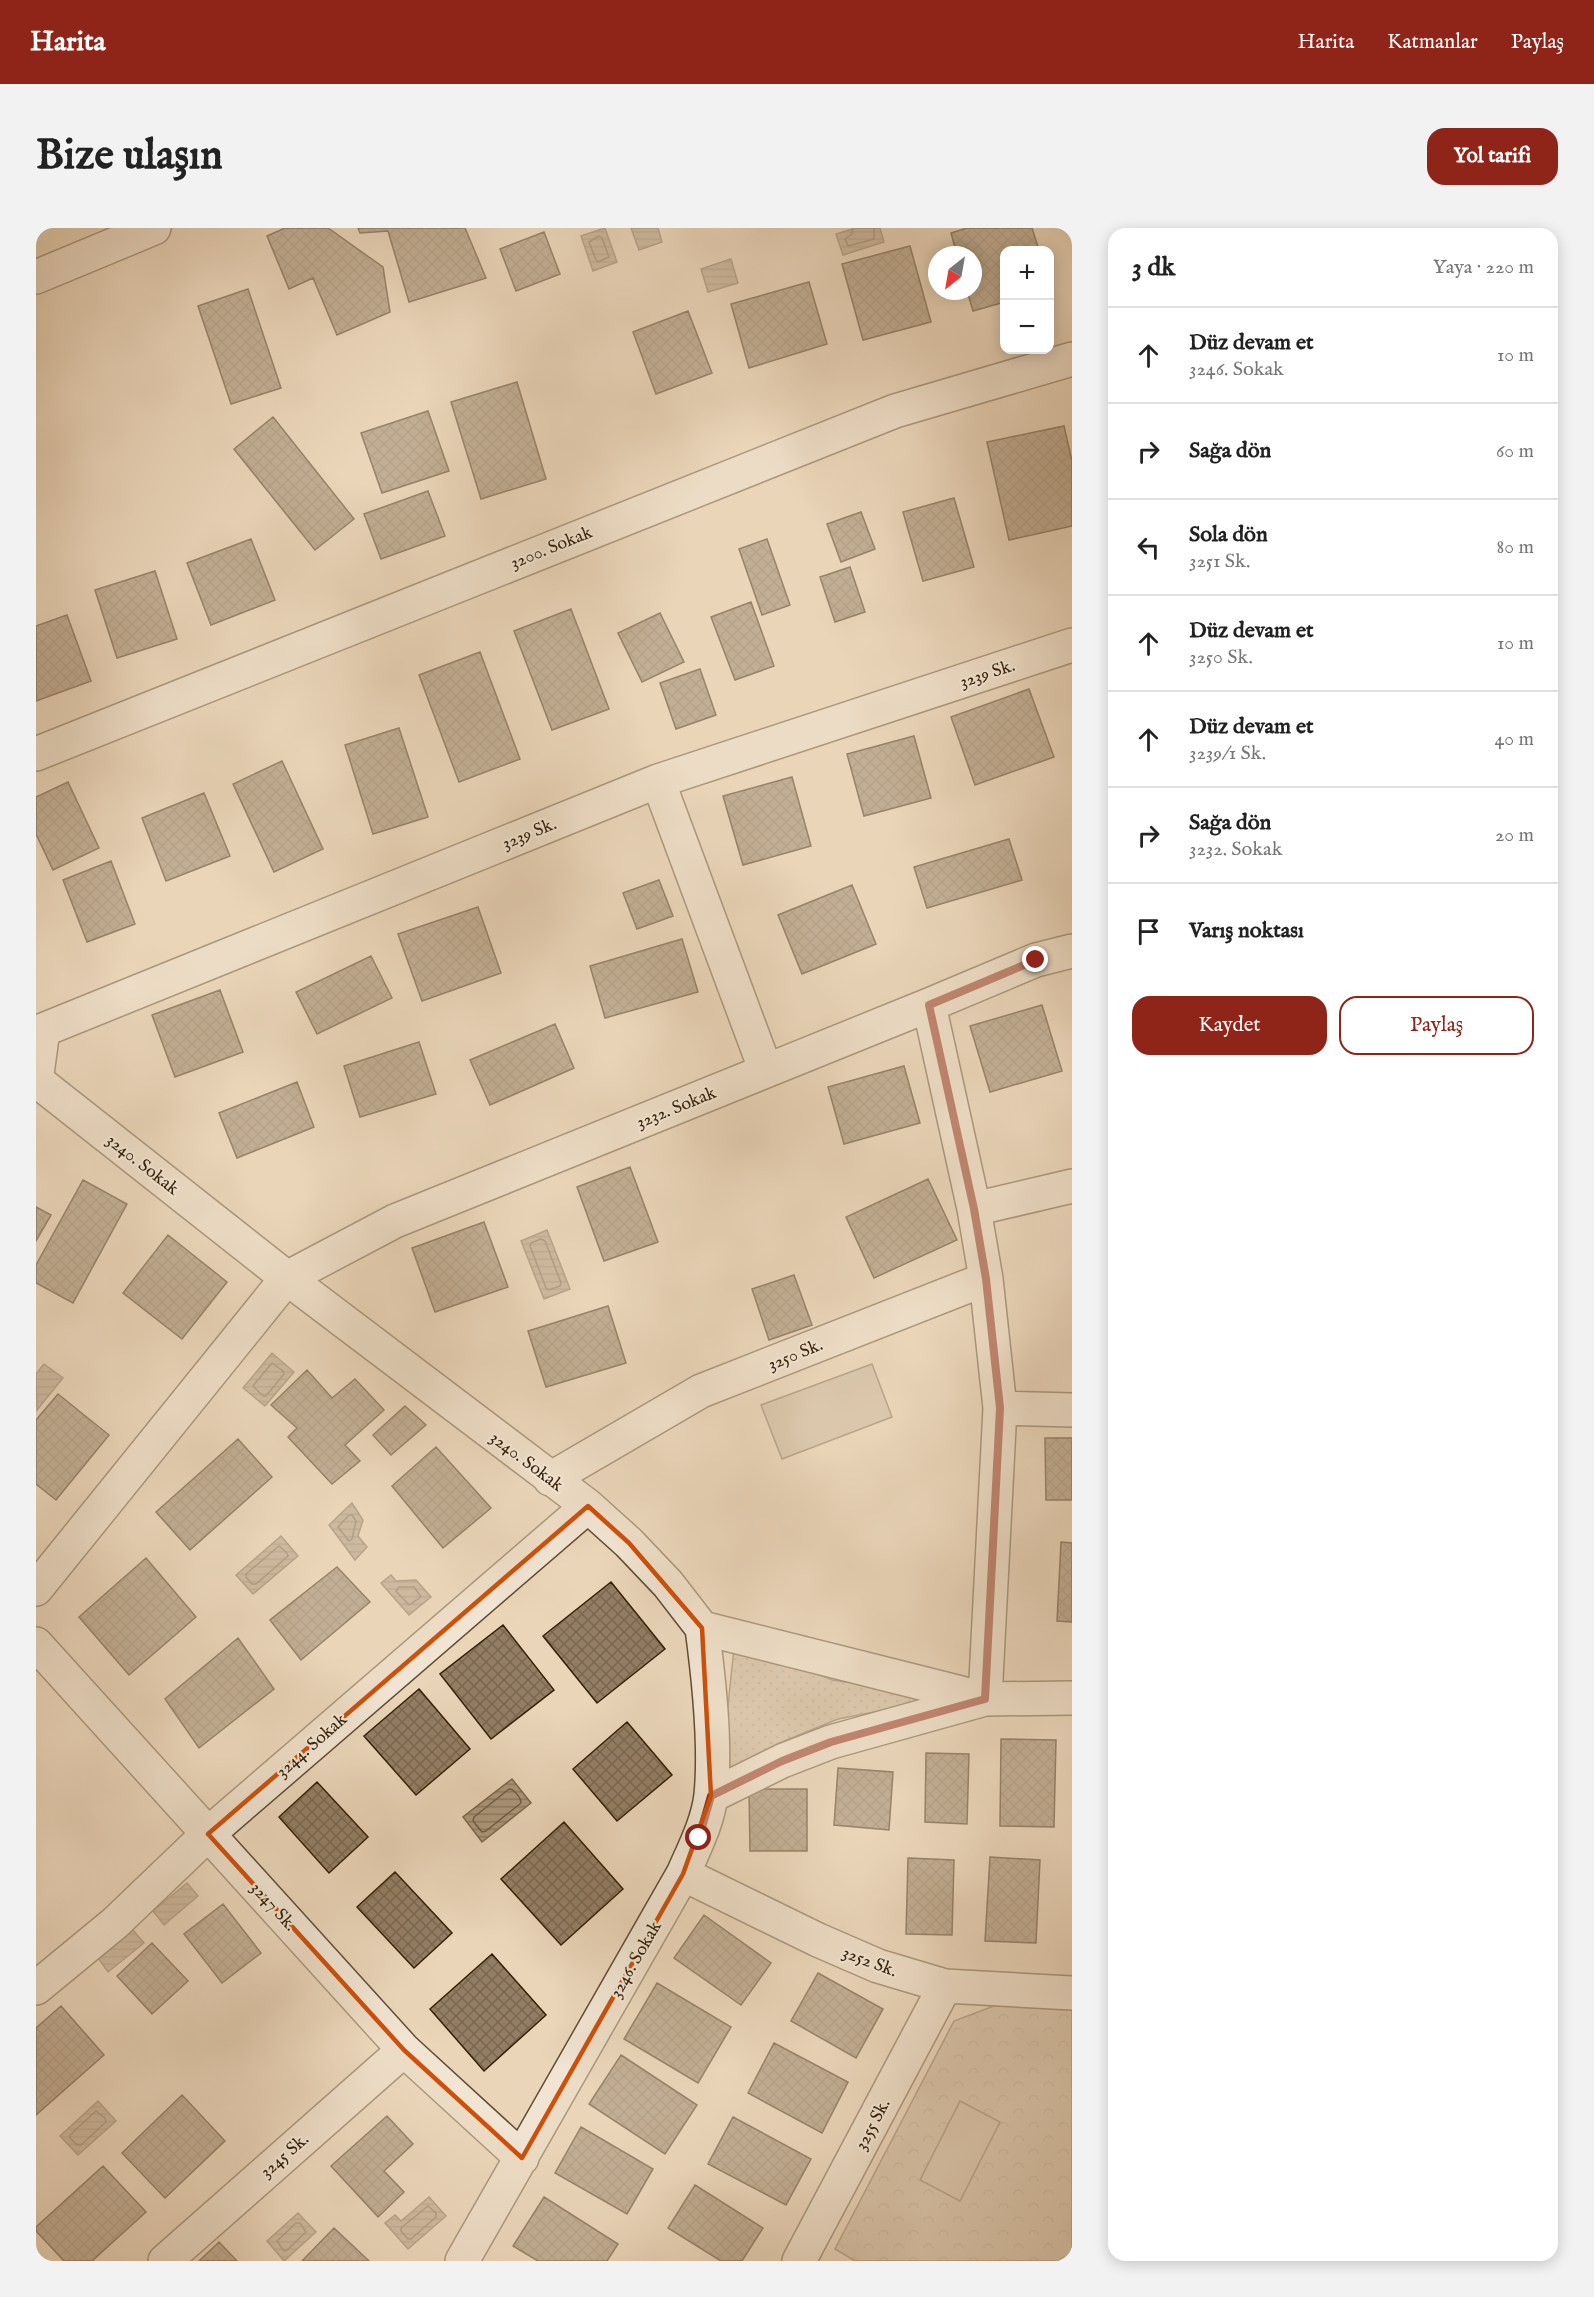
<!DOCTYPE html>
<html lang="tr">
<meta charset="utf-8">
<style>
:root{--surface:#fff;--page:#f2f2f2;--text:#222;--muted:#767676;--line:#e0e0e0;--accent:#8f2418}
body{margin:0;font-family:"IM FELL English",serif;background:var(--page);color:var(--text)}
.controls{position:absolute;right:18px;top:18px;display:grid;overflow:hidden;border-radius:12px;box-shadow:0 3px 15px #0003}
.controls button{width:54px;height:54px;display:grid;place-items:center;padding:0;border:0;border-bottom:2px solid var(--line);background:var(--surface);color:var(--text);font:30px sans-serif}
.compass{position:absolute;left:892px;top:18px;width:54px;height:54px;border-radius:50%;background:var(--surface);box-shadow:0 3px 15px #0003;rotate:211deg}
.stop{position:absolute;width:18px;height:18px;margin:-14px;border:4px solid #8f2418;border-radius:50%;background:#fff}
.stop.end{background:#8f2418;border-color:#fff;box-shadow:0 2px 6px #0008}
.list{margin:0;padding:0;list-style:none}
h2{display:flex;justify-content:space-between;align-items:center;height:78px;margin:0;padding:0 24px;font-size:26px}
h2 small{font-size:20px;font-weight:400;color:var(--muted)}
.list li{display:grid;grid-template-columns:39px 1fr auto;gap:18px;align-items:center;box-sizing:border-box;height:96px;padding:0 24px;border-top:2px solid var(--line)}
.list b{display:block;font-size:22px;white-space:nowrap}
.list p{margin:0;font-size:20px;white-space:nowrap;color:var(--muted)}
.list em{font-size:20px;font-style:normal;color:var(--muted)}
.actions{display:flex;gap:12px;padding:18px 24px}
.actions a{flex:1;padding:14px 0;border:2px solid var(--accent);border-radius:18px;text-align:center;font-size:21px;color:var(--accent)}
.actions .main{background:var(--accent);color:#fff}
.icon{flex:none;width:33px;height:33px;fill:none;stroke:currentColor;stroke-width:2;stroke-linecap:round;stroke-linejoin:round}
.map{position:relative;flex:none;width:1036px;height:2033px;overflow:hidden;border-radius:18px}
header{display:flex;align-items:center;gap:36px;box-sizing:border-box;height:84px;padding:0 30px;background:var(--accent);color:#fff}
header strong{font-size:28px}
nav{display:flex;gap:33px;margin-inline-start:auto;font-size:21px}
.intro{display:flex;align-items:center;justify-content:space-between;box-sizing:border-box;height:144px;padding:0 36px}
h1{margin:0;font-size:42px}
.button{padding:15px 27px;border-radius:18px;background:var(--accent);color:#fff;font-size:21px;font-weight:700}
main{display:flex;gap:36px;padding:0 36px}
aside{flex:1;background:var(--surface);border-radius:18px;box-shadow:0 3px 15px #0003}
.map>svg:first-child{display:block}
.grass{fill:url(#grass-dots);stroke:#806a51;stroke-width:1.5}
.forest{fill:url(#forest-crowns);stroke:#806a51;stroke-width:1.5}
.pitch{fill:#cbb69b;stroke:#806a51;stroke-width:1.5}
.water{fill:url(#water-rules);stroke:#7c674d;stroke-width:1.5}
.lines{fill:none;stroke-linecap:round;stroke-linejoin:round}
.shore{stroke:#705b42;stroke-width:1.5}
.building{fill:url(#building-cross-hatch);stroke:#351f07;stroke-width:1.5}
.minor-casing{stroke:#624c34;stroke-width:36}
.minor{stroke:#f1e4d2;stroke-width:33}
.route{stroke:#8f2418;stroke-width:8}
.marked{fill:none;stroke:#cd500b;stroke-width:4.5;stroke-linejoin:round}
.labels{text-anchor:middle;stroke-width:4.5;stroke-linejoin:round;paint-order:stroke}
.street-label{font-size:18px;fill:#351f07;stroke:#f1e4d2}
</style>
<header>
<strong>Harita</strong>
<nav><a>Harita</a><a>Katmanlar</a><a>Paylaş</a></nav>
</header>
<div class="intro"><h1>Bize ulaşın</h1><a class="button">Yol tarifi</a></div>
<main>
<div class="map">
<svg width="1036" height="2033" viewBox="0 0 1036 2033">
<defs>
<pattern id="grass-dots" width="8" height="8" patternUnits="userSpaceOnUse" patternTransform="scale(1.5)"><rect width="8" height="8" fill="#cbb69b"/><path d="M2 2h.1M6 6h.1" fill="none" stroke="#af9c84" stroke-width="1.8" stroke-linecap="round"/></pattern>
<pattern id="forest-crowns" width="20" height="18" patternUnits="userSpaceOnUse" patternTransform="scale(1.5)"><rect width="20" height="18" fill="#cbb69b"/><path d="M2 6a3 3 0 1 1 6 0M12 15a3 3 0 1 1 6 0" fill="none" stroke="#af9c84"/></pattern>
<pattern id="water-rules" width="6" height="5" patternUnits="userSpaceOnUse" patternTransform="scale(1.5)"><rect width="6" height="5" fill="#ac977c"/><path d="M0 2.5h6" fill="none" stroke="#8d7b64"/></pattern>
<pattern id="building-cross-hatch" width="8" height="8" patternUnits="userSpaceOnUse" patternTransform="scale(1.5)"><rect width="8" height="8" fill="#937e64"/><path d="M0 0l8 8M0 8l8-8" fill="none" stroke="#796750"/></pattern>
</defs>
<rect width="100%" height="100%" fill="#ead5b9"/>
<filter id="stains"><feTurbulence type="fractalNoise" baseFrequency=".00333" numOctaves="4"/><feColorMatrix values="0 0 0 0 .2 0 0 0 0 .09 0 0 0 0 .02 0 0 0 .5 -.17"/></filter>
<radialGradient id="worn" r=".72"><stop offset=".6" stop-color="#630" stop-opacity="0"/><stop offset="1" stop-color="#630" stop-opacity=".3"/></radialGradient>
<path class="grass" d="M699 1411 796 1452 915 1469 802 1491 741 1516 684 1553Z"/>
<path class="forest" d="M971 1773 1036 1780V2033H819L799 2021 918 1793Z"/>
<path class="pitch" d="M836 1136 856 1189 746 1231 725 1177Z
M924 1873 964 1894 924 1973 884 1952Z"/>
<path class="water" d="M569 0 581 34 557 43 545 8Z
M595 0H622L626 14 603 22Z
M820 0H844L848 14 807 27 800 6Z
M695 31 702 55 672 64 665 41Z
M511 1002 534 1061 508 1071 485 1013Z
M236 1125 258 1144 229 1178 207 1160Z
M8 1136 27 1150 1 1182 0 1146Z
M316 1275 327 1292 322 1308 331 1319 319 1332 293 1297Z
M245 1308 262 1328 217 1366 200 1347Z
M355 1347 360 1353 380 1352 395 1369 373 1387 345 1355Z
M476 1551 495 1575 446 1614 427 1589Z
M151 1655 162 1668 128 1697 117 1683Z
M97 1702 108 1715 72 1744 62 1730Z
M62 1873 80 1893 42 1927 24 1908Z
M393 1969 410 1988 372 2021 349 1995 359 1987 365 1993Z
M262 1985 280 2004 248 2033 231 2013Z"/>
<g class="lines">
<path class="shore" d="M817 0 816 6 809 11 812 18 838 11V0
M563 8 566 10 573 29 562 34 560 32 553 14Z
M505 1011 509 1013 525 1055 524 1058 513 1062 510 1060 494 1018 495 1015Z
M236 1135 247 1143 248 1146 230 1168H227L217 1158Z
M313 1287H316L320 1293 316 1311 313 1313 302 1299Z
M243 1318 251 1325 252 1328 220 1356H216L210 1349V1346Z
M363 1359H378L385 1369 373 1377 360 1363Z
M473 1561C478 1561 485 1570 485 1575L450 1603 446 1604 437 1593 438 1589Z
M60 1883 69 1890 70 1894 45 1917H41L34 1910V1907Z
M392 1978 400 1985V1989L375 2011H372L365 2003V2000Z
M260 1995H264L270 2004 251 2022 248 2023 241 2013Z"/>
</g>
<path class="building" d="M249 0H292L347 39 354 84 301 107 277 50 253 61 231 8Z
M322 0H429L450 50 373 74 352 3 324 5Z
M931 0H996L1003 22H969V74L937 83 931 63H937V27H921L915 5Z
M508 4 524 46 480 63 464 21Z
M874 18 895 94 827 112 806 36Z
M773 54 791 116 713 140 695 76Z
M212 61 245 160 195 176 162 78Z
M652 83 676 145 620 166 597 104Z
M481 154 510 251 445 271 415 174Z
M392 183 413 243 346 265 325 205Z
M237 189 318 291 279 322 198 221Z
M1028 198 1036 233V298L973 312 951 214Z
M392 263 409 308 345 331 328 286Z
M918 270 938 339 887 353 867 284Z
M825 284 839 321 805 334 791 296Z
M215 311 239 372 175 397 151 335Z
M731 311 754 377 726 387 703 321Z
M814 339 829 384 799 394 784 349Z
M119 343 141 411 81 430 59 362Z
M715 374 738 438 699 452 675 389Z
M535 381 573 481 516 502 478 403Z
M624 385 648 434 606 454 582 405Z
M31 387 55 453 0 473V398Z
M444 424 484 531 423 554 383 447Z
M664 441 680 487 640 501 624 455Z
M993 461 1018 529 939 557 915 489Z
M363 500 392 589 337 606 309 517Z
M878 508 895 570 828 588 811 526Z
M246 533 287 621 238 644 197 556Z
M756 549 775 618 707 637 687 568Z
M32 554 63 620 17 642 0 606V569Z
M168 565 194 628 130 653 106 590Z
M973 611 986 652 891 680 878 639Z
M75 633 99 696 51 714 27 652Z
M623 652 637 688 601 701 587 665Z
M816 657 840 716 766 746 742 687Z
M442 679 465 745 386 773 362 706Z
M646 711 662 764 569 790 554 738Z
M335 728 356 770 281 806 260 764Z
M184 762 207 824 139 849 116 787Z
M1006 777 1026 843 954 864 934 798Z
M519 796 538 840 454 877 434 832Z
M383 814 400 866 324 889 308 838Z
M868 838 884 895 808 916 792 859Z
M261 854 278 899 201 930 183 885Z
M594 939 622 1014 568 1033 541 959Z
M892 951 921 1012 838 1050 810 989Z
M47 952 91 976 37 1075 0 1055V1037Z
M0 979 15 987 0 1013Z
M448 994 472 1059 399 1084 376 1020Z
M132 1007 191 1054 146 1111 87 1065Z
M758 1047 776 1097 733 1112 716 1061Z
M572 1078 590 1135 510 1159 492 1103Z
M271 1142 296 1170 319 1151 348 1182 309 1217 324 1233 296 1256 252 1209 261 1200 235 1177Z
M22 1166 73 1207 20 1272 0 1256V1192Z
M369 1178 390 1197 355 1227 337 1207Z
M1009 1210H1036V1272H1010Z
M202 1211 236 1249 154 1322 120 1284Z
M400 1219 455 1280 407 1320 356 1258Z
M1025 1314 1036 1315V1394L1021 1393Z
M110 1330 160 1389 93 1447 43 1389Z
M301 1339 334 1374 265 1432 234 1392Z
M575 1354 629 1421 561 1475 507 1408Z
M467 1397 518 1462 455 1511 404 1446Z
M202 1410 238 1461 163 1520 129 1471Z
M383 1461 434 1521 380 1567 328 1508Z
M591 1494 636 1547 581 1593 537 1541Z
M965 1511 1020 1512 1018 1599 964 1598Z
M890 1525 933 1526 931 1596 889 1594Z
M802 1540 857 1544 853 1602 798 1597Z
M281 1554 332 1609 293 1645 243 1589Z
M713 1561H771V1623H714Z
M528 1594 587 1661 525 1717 465 1651Z
M954 1629 1004 1632 1000 1715 949 1713Z
M872 1630 918 1632 916 1707 870 1706Z
M359 1644 416 1705 378 1740 321 1679Z
M187 1676 225 1725 186 1755 148 1706Z
M668 1687 735 1735 705 1777 638 1730Z
M116 1715 152 1753 116 1786 81 1748Z
M456 1726 510 1787 448 1843 394 1781Z
M782 1745 847 1781 820 1830 755 1793Z
M621 1755 695 1799 662 1855 588 1811Z
M25 1778 68 1827 0 1887V1800Z
M738 1815 812 1854 786 1905 712 1865Z
M585 1827 661 1877 629 1926 553 1876Z
M146 1867 189 1913 129 1970 86 1925Z
M351 1888 377 1916 348 1943 368 1964 342 1989 295 1938Z
M697 1889 775 1931 750 1977 672 1936Z
M545 1899 617 1941 591 1986 519 1945Z
M67 1938 110 1984 56 2033H28L0 2003V1999Z
M659 1957 727 2000 706 2033H685L632 2000Z
M508 1969 582 2016 571 2033H502L477 2018Z
M298 2000 333 2033H266Z
M183 2014 201 2033H163Z"/>
<g class="lines">
<defs>
<path id="minor" d="M0 49 118 0
M0 526 859 183 1036 131
M622 553 730 843
M0 852 251 1050 552 1278 593 1315 632 1356 666 1400 949 1471 1036 1470
M0 853 7 802 622 553 1036 417
M938 981 1036 958
M964 1180 1036 1182
M514 1251 665 1163 950 1051 938 981 893 777
M0 1361 251 1050 359 993 893 777 1000 732 1036 723
M0 1416 368 1822 486 1930
M675 1568 746 1533 795 1514 949 1471 964 1180 950 1051
M647 1646 782 1712 842 1738 909 1758 1036 1765
M0 1760 79 1695 172 1606 552 1278
M129 2033 368 1822
M426 2033 647 1646C658 1621 672 1594 675 1567 680 1515 673 1452 666 1400
M763 2033 909 1758"/>
</defs>
<use href="#minor" class="minor-casing"/>
<use href="#minor" class="minor"/>
</g>
<g class="lines">
<path class="route" d="M663 1610 675 1568 746 1533 795 1514 949 1471 964 1180 950 1051 938 981 893 777 1000 732"/>
</g>
<path d="M0 0H1036V2033H0ZM552 1278 593 1315 666 1400 675 1568 647 1646 486 1930 368 1822 172 1606Z" fill="#ead5b9" fill-opacity=".55" fill-rule="evenodd"/>
<path class="marked" d="M552 1278 593 1315 666 1400 675 1568 647 1646 486 1930 368 1822 172 1606Z"/>
<g class="labels">
<g class="street-label">
<text transform="translate(515 319) rotate(-22)" y="6">3200. Sokak</text>
<text transform="translate(951 445) rotate(-18)" y="6">3239 Sk.</text>
<text transform="translate(493 605) rotate(-22)" y="6">3239 Sk.</text>
<text transform="translate(640 879) rotate(-22)" y="6">3232. Sokak</text>
<text transform="translate(107 936) rotate(38)" y="6">3240. Sokak</text>
<text transform="translate(759 1126) rotate(-22)" y="6">3250 Sk.</text>
<text transform="translate(491 1233) rotate(37)" y="6">3240. Sokak</text>
<text transform="translate(275 1517) rotate(-41)" y="6">3244. Sokak</text>
<text transform="translate(238 1678) rotate(48)" y="6">3247 Sk.</text>
<text transform="translate(599 1731) rotate(-60)" y="6">3246. Sokak</text>
<text transform="translate(834 1733) rotate(21)" y="6">3252 Sk.</text>
<text transform="translate(836 1896) rotate(-62)" y="6">3255 Sk.</text>
<text transform="translate(248 1927) rotate(-41)" y="6">3245 Sk.</text>
</g>
</g>
<rect width="100%" height="100%" filter="url(#stains)"/>
<rect width="100%" height="100%" fill="url(#worn)"/>
</svg>
<div class="controls">
<button>+</button>
<button>−</button>
</div>
<svg class="compass" viewBox="-18 -18 36 36"><path d="M0-13l5 13h-10z" fill="#e53935"/><path d="M0 13l5-13h-10z" fill="#767676"/></svg>
<div class="stop" style="left:663px;top:1610px"></div>
<div class="stop end" style="left:1000px;top:732px"></div>
</div>
<aside>
<h2>3 dk<small>Yaya · 220 m</small></h2>
<ul class="list">
<li><svg class="icon" aria-label="ahead" viewBox="0 0 24 24"><path d="M12 20V5M6 11l6-6 6 6"/></svg><div><b>Düz devam et</b><p>3246. Sokak</p></div><em>10 m</em></li>
<li><svg class="icon" aria-label="right" viewBox="0 0 24 24"><path d="M7 20v-9h11M14 6l5 5-5 5"/></svg><div><b>Sağa dön</b></div><em>60 m</em></li>
<li><svg class="icon" aria-label="left" viewBox="0 0 24 24"><path d="M17 20v-9H6M10 6l-5 5 5 5"/></svg><div><b>Sola dön</b><p>3251 Sk.</p></div><em>80 m</em></li>
<li><svg class="icon" aria-label="ahead" viewBox="0 0 24 24"><path d="M12 20V5M6 11l6-6 6 6"/></svg><div><b>Düz devam et</b><p>3250 Sk.</p></div><em>10 m</em></li>
<li><svg class="icon" aria-label="ahead" viewBox="0 0 24 24"><path d="M12 20V5M6 11l6-6 6 6"/></svg><div><b>Düz devam et</b><p>3239/1 Sk.</p></div><em>40 m</em></li>
<li><svg class="icon" aria-label="right" viewBox="0 0 24 24"><path d="M7 20v-9h11M14 6l5 5-5 5"/></svg><div><b>Sağa dön</b><p>3232. Sokak</p></div><em>20 m</em></li>
<li><svg class="icon" aria-label="arrive" viewBox="0 0 24 24"><path d="M6 21V4h12l-3 4 3 4H6"/></svg><div><b>Varış noktası</b></div></li>
</ul>
<div class="actions"><a class="main">Kaydet</a><a>Paylaş</a></div>
</aside>
</main>
